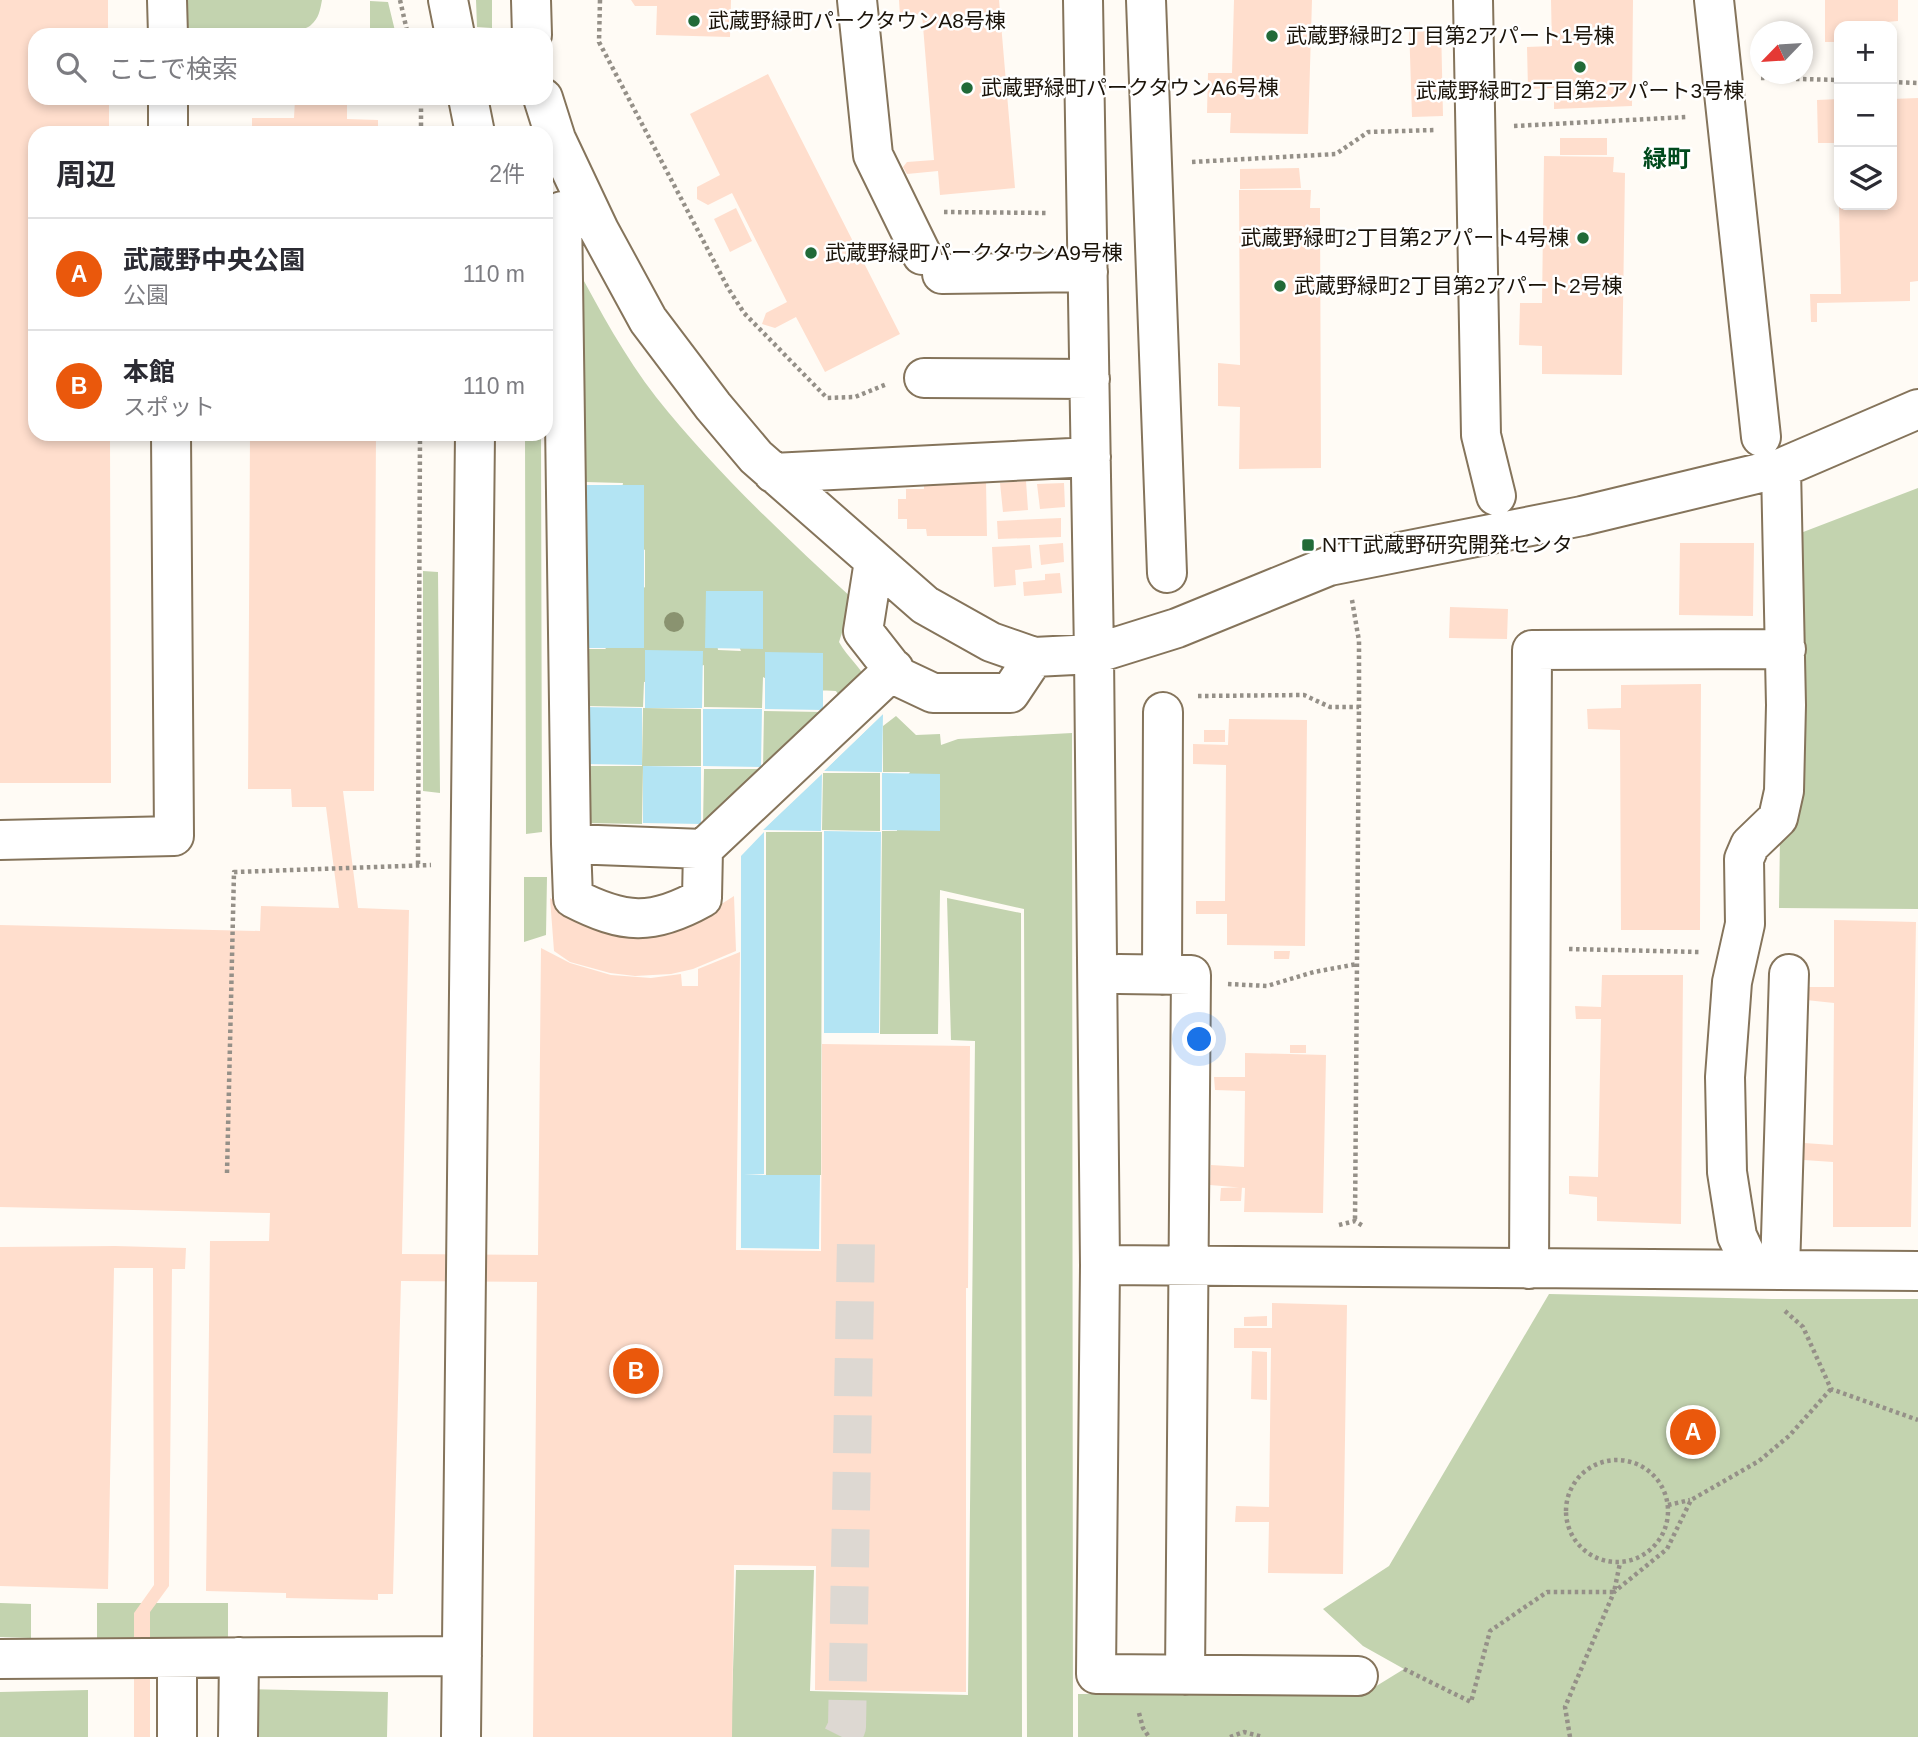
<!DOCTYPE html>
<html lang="ja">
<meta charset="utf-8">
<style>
:root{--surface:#fff;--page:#f7f7f7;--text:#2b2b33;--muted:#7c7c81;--line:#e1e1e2;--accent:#ea580c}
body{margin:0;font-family:Helvetica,"Noto Sans JP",sans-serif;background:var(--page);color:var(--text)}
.controls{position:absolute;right:21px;top:21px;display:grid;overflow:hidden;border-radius:14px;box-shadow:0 4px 10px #0003}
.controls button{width:63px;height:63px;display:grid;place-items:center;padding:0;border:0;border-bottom:2px solid var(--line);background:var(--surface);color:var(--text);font:35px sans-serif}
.compass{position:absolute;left:1750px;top:21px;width:63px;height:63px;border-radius:50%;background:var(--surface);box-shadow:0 4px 10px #0003;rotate:245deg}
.you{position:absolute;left:1200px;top:1040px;width:24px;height:24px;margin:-18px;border:5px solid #fff;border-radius:50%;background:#1a73e8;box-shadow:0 0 0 10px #1a73e833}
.badge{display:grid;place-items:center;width:46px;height:46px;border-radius:50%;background:var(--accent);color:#fff;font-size:23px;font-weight:700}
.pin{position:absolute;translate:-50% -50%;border:4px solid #fff;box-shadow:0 2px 7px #0006}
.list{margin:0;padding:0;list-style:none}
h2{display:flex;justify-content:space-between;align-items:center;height:91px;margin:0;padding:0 28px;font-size:30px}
h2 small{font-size:23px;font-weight:400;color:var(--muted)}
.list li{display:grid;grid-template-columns:46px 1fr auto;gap:21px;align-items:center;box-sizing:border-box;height:112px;padding:0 28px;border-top:2px solid var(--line)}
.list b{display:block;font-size:26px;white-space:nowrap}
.list p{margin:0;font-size:23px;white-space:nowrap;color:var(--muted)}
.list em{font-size:23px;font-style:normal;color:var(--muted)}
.icon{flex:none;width:38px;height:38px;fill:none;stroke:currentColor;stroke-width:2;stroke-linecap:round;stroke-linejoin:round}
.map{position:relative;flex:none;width:1918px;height:1737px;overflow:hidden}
.search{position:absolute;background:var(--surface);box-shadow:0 4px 10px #0003;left:28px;top:28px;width:525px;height:77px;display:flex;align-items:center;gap:18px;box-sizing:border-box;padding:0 24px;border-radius:21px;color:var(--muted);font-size:26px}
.panel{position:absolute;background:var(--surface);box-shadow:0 4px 10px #0003;left:28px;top:126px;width:525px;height:315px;border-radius:21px}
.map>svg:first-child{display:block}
.green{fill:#c3d3af;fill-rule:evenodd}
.water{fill:#b3e4f3}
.pier{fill:#fffbf5}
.building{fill:#ffdecd}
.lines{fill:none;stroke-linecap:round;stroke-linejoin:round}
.minor-tunnel{stroke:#ddd8d2;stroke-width:38;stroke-dasharray:38 19;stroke-linecap:butt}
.minor-casing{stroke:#85745b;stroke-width:42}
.path{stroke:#959088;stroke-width:4.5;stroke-dasharray:3.5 3.5;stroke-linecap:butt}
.minor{stroke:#fff;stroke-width:38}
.tree{fill:#8a9370}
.poi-dot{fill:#216a38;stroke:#fff;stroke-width:2.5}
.labels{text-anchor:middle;stroke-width:5;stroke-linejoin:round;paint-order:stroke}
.poi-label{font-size:21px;fill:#1b140a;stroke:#fff;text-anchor:start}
.quarter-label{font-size:24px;font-weight:bold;fill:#004a1d;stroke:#fff}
</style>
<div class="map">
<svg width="1918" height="1737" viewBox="0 0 1918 1737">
<rect width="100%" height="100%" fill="#fffbf5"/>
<path class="green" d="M178 0H322C320 10 319 18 311 25 296 39 204 31 179 31Z
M476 0H492V28L477 27Z
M370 1 388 2 396 35H370Z
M576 266C600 311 625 357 656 397 714 470 784 536 853 599L839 642C848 658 861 667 868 683L846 707 836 691C812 690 784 690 763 677L762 708 704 707V665L661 680 644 682 643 707 586 706V649H606L601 642 623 604 645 587V550L636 544 621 495 623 483 585 482ZM713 615 726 616 741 651 718 650Z
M525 434H541L542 832 526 834Z
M1918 488V909L1779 908 1780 835 1798 534Z
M423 571 438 572 440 793 423 791Z
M643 708 701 709V766H643L642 824 584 823V766H642Z
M764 711 822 712 763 769Z
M896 716 916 735 940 734 941 745 958 739 1072 733 1073 1737H1027L1024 909 940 890 938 1034H880L882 831H897L899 788 910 772H883V726Z
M704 769H762L703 826Z
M823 773H880V831L822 830Z
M766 832H822L821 1175H766Z
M524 877H547L546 935 524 942Z
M947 898 1021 913 1022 1737H731L736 1570H814L810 1691 968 1695 975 1041 951 1040Z
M1549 1294 1772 1299H1918V1737H1078V1694L1365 1693 1404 1669 1363 1646 1323 1609 1389 1566Z
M0 1603 31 1604V1638L0 1637Z
M97 1603H228V1637L97 1638Z
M243 1689 388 1692 387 1737H243Z
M88 1690V1737H0V1692Z"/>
<path class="water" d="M586 485H644V648H586Z
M706 591H763V649L705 648Z
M645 650 703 651 702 708H645Z
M765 652 823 653V710L765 709Z
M585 707 642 708V765L584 764Z
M703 709H762L761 767 703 766Z
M883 714 882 772 824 771Z
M643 766 701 767V824L643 823Z
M882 773 940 774V831L882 830Z
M822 774 821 831 763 830Z
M824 831 881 832 879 1033H824Z
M764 832V1174L744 1175H820L819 1249 741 1248V856Z"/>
<path class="pier" d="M883 711 885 712 750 842 760 832 761 827Z"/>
<path class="building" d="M0 0H108V35H35V98H109V133H35V434H110L111 783H0Z
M631 0H731L730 37 656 35 657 6H635Z
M899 0H999L1015 188 940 195 938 171 907 174 903 167 907 162 934 160 922 14 900 16Z
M1234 0H1312L1308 134 1230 133 1231 113H1207L1208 73H1232Z
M1551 0H1633L1632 106 1554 109V88L1528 89 1527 47 1552 46Z
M1825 0H1898V21L1886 22V26H1839V42H1825Z
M1409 25H1441L1443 116 1412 117Z
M768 74 900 334 825 372 796 317 775 328 762 324 766 313 787 302 732 193 708 205 697 199V187L720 175 690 114Z
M1918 98V281L1910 282V301L1817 303V322H1811L1810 294H1841L1839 205H1892V99Z
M295 99H347V119L378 120V133H252V118H294Z
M1839 99V143H1818L1817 100Z
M1560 138H1607V155H1560Z
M1544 156 1614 157 1613 172 1625 173 1622 375 1542 374V346L1519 345 1520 303H1542Z
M1299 168 1301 188 1240 189V169Z
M1239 190H1311L1310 208H1320L1321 468 1239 469 1240 407 1218 406V363L1240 365Z
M736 208 752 241 730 252 714 219Z
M250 434H376L374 791H343L358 908 409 910 402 1254 538 1255 541 948 570 963 611 975 651 978 681 974 682 986H698V969L740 952 736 1250 821 1251 822 1044 970 1046 968 1288H966V1692L815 1690 816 1566 734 1565 732 1737H533L537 1282 401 1281 393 1594H378V1600L286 1598V1593L206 1591 210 1241H269L270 1213 0 1207V925L260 931 261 906 339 908 326 807H292L291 789H248Z
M924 480 986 481 987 536H927L926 529H907V519H898V499H906V489H924Z
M1026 481 1028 510 1003 512 1000 483Z
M1064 483 1065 507 1040 509 1037 484Z
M1061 518V537L998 539 997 521Z
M1063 543 1064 562 1041 565 1039 545Z
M1680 543H1754L1753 616 1679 615Z
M1030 545 1032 568 1015 570 1016 585 994 587 992 547Z
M1060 573 1062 593 1024 596 1023 582 1045 580V574Z
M1450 607 1508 609 1507 639 1449 638Z
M1701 684 1700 930H1621L1620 730 1588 729 1587 709 1621 708V685Z
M1229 719 1307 720 1305 946 1227 945V914H1196V901H1225L1226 765 1193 764V744L1228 745Z
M1204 730H1225V742H1204Z
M734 896 736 951 693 969 671 974 635 976 610 973 570 962 554 951 550 898 566 908 698 919Z
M1834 920 1916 922 1911 1227H1833V1162L1804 1160V1143L1833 1145 1834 1003 1806 1000 1807 987H1834Z
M1274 951H1290L1289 959H1274Z
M1602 975H1683L1681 1224 1597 1221V1197L1569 1194V1176L1598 1177 1601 1019H1576L1575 1006 1601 1007Z
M1290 1045H1306V1053H1290Z
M1245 1053 1326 1055 1323 1213 1244 1212 1245 1188 1210 1185 1211 1165 1244 1167 1245 1091 1215 1090 1214 1077H1245Z
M1242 1187 1241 1201H1220L1221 1188Z
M115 1246 186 1248 185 1269H172L169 1586 150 1612V1737H134V1613L154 1585 153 1268H114L108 1589 0 1586V1247Z
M1272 1303 1347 1305 1343 1574 1268 1573 1269 1522H1235L1236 1506 1269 1507 1271 1348H1234V1328H1272Z
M1267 1316V1326H1244V1317Z
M1252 1351 1267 1352V1400L1251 1399Z"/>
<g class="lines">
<path class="minor-tunnel" d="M842 1737 847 1727 856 1240"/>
<defs>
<path id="minor" d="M167 0 168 35
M448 0 455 35
M531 0 532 35
M857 0 873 155 922 255
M1083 0 1094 654 1100 1265 1096 1674 1358 1676
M1146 0 1167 573
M1473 0 1481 435 1496 496
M1714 0 1761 437
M168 98V133
M468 98 475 133
M543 98 556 139 599 230 648 320 713 406 756 457 925 605 991 642 1034 657 1094 654 1177 628 1329 566 1582 516 1781 468 1918 409
M562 211 571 844
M942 274 1088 272
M924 378 1090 379
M773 473 1091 457
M874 561 863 631 899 677 933 693H1010L1034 657
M0 840 174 836 171 434
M703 849 571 844 573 898C624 924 652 926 702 898L703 849 894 669
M1119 974 1191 975 1185 1675
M1162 975 1163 712
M1100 1265 1918 1271
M1529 1269 1532 650 1786 649
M1753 1270 1737 1236 1727 1172 1725 1077 1732 982 1745 924 1744 859 1750 845 1778 818 1784 791 1786 705 1781 468
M1780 1270 1789 974
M0 1659 462 1656
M177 1737V1658
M238 1737 239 1657
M461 1737 475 434"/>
</defs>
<use href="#minor" class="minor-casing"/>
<path class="path" d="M400 0 408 35
M600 0 599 42 728 288 744 313 827 398 855 397 887 384
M1761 78 1839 80
M1892 82 1918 83
M1514 126 1687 117
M421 133V98
M1192 162 1336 154 1368 132 1435 130
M944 212 1048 213
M1352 600 1359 641V704L1355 1221
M1198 696 1304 695 1330 707H1359
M418 864 420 434
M1569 949 1700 952
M1228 984 1267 986 1314 972 1357 964
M227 1173 234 872 431 865
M1339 1225 1355 1221 1363 1226
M1785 1311 1803 1327 1831 1389 1918 1420
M1566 1511a51 51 0 1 1 102 0a51 51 0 1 1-102 0Z
M1668 1505 1690 1500
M1404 1669 1471 1702 1490 1631 1547 1592H1614L1620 1563
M1139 1713 1143 1728 1149 1737
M1230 1737 1244 1732 1263 1737
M1570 1737 1565 1707 1614 1592 1667 1549 1691 1500 1759 1461 1789 1436 1831 1389"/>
<use href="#minor" class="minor"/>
</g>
<circle class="tree" cx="674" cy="622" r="10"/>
<g class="poi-dot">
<circle cx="694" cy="21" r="7"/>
<circle cx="1272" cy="36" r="7"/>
<circle cx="1580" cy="67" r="7"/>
<circle cx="967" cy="88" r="7"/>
<circle cx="1583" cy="238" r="7"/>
<circle cx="811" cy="253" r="7"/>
<circle cx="1280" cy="286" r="7"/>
<rect x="1301" y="538" width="14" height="14" rx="3.5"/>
</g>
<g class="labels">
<g class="poi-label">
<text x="708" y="28">武蔵野緑町パークタウンA8号棟</text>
<text x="1286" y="43">武蔵野緑町2丁目第2アパート1号棟</text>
<text x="981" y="95">武蔵野緑町パークタウンA6号棟</text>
<text x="1580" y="98" text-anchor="middle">武蔵野緑町2丁目第2アパート3号棟</text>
<text x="1569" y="245" text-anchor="end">武蔵野緑町2丁目第2アパート4号棟</text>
<text x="825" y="260">武蔵野緑町パークタウンA9号棟</text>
<text x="1294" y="293">武蔵野緑町2丁目第2アパート2号棟</text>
<text x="1322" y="552">NTT武蔵野研究開発センタ</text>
</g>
<g class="quarter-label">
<text x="1667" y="167">緑町</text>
</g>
</g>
</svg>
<div class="controls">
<button>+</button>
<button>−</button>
<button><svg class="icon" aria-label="layers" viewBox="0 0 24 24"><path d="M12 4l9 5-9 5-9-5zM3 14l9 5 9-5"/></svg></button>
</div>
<svg class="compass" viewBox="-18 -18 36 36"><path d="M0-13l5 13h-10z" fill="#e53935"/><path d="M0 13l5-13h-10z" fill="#7c7c81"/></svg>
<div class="you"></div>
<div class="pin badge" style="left:1693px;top:1432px">A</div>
<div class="pin badge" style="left:636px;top:1371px">B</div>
<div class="search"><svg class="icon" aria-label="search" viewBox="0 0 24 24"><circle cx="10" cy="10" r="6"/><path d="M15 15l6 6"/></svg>ここで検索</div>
<section class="panel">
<h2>周辺<small>2件</small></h2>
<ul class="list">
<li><span class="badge">A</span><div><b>武蔵野中央公園</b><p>公園</p></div><em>110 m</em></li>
<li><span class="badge">B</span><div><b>本館</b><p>スポット</p></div><em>110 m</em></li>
</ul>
</section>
</div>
